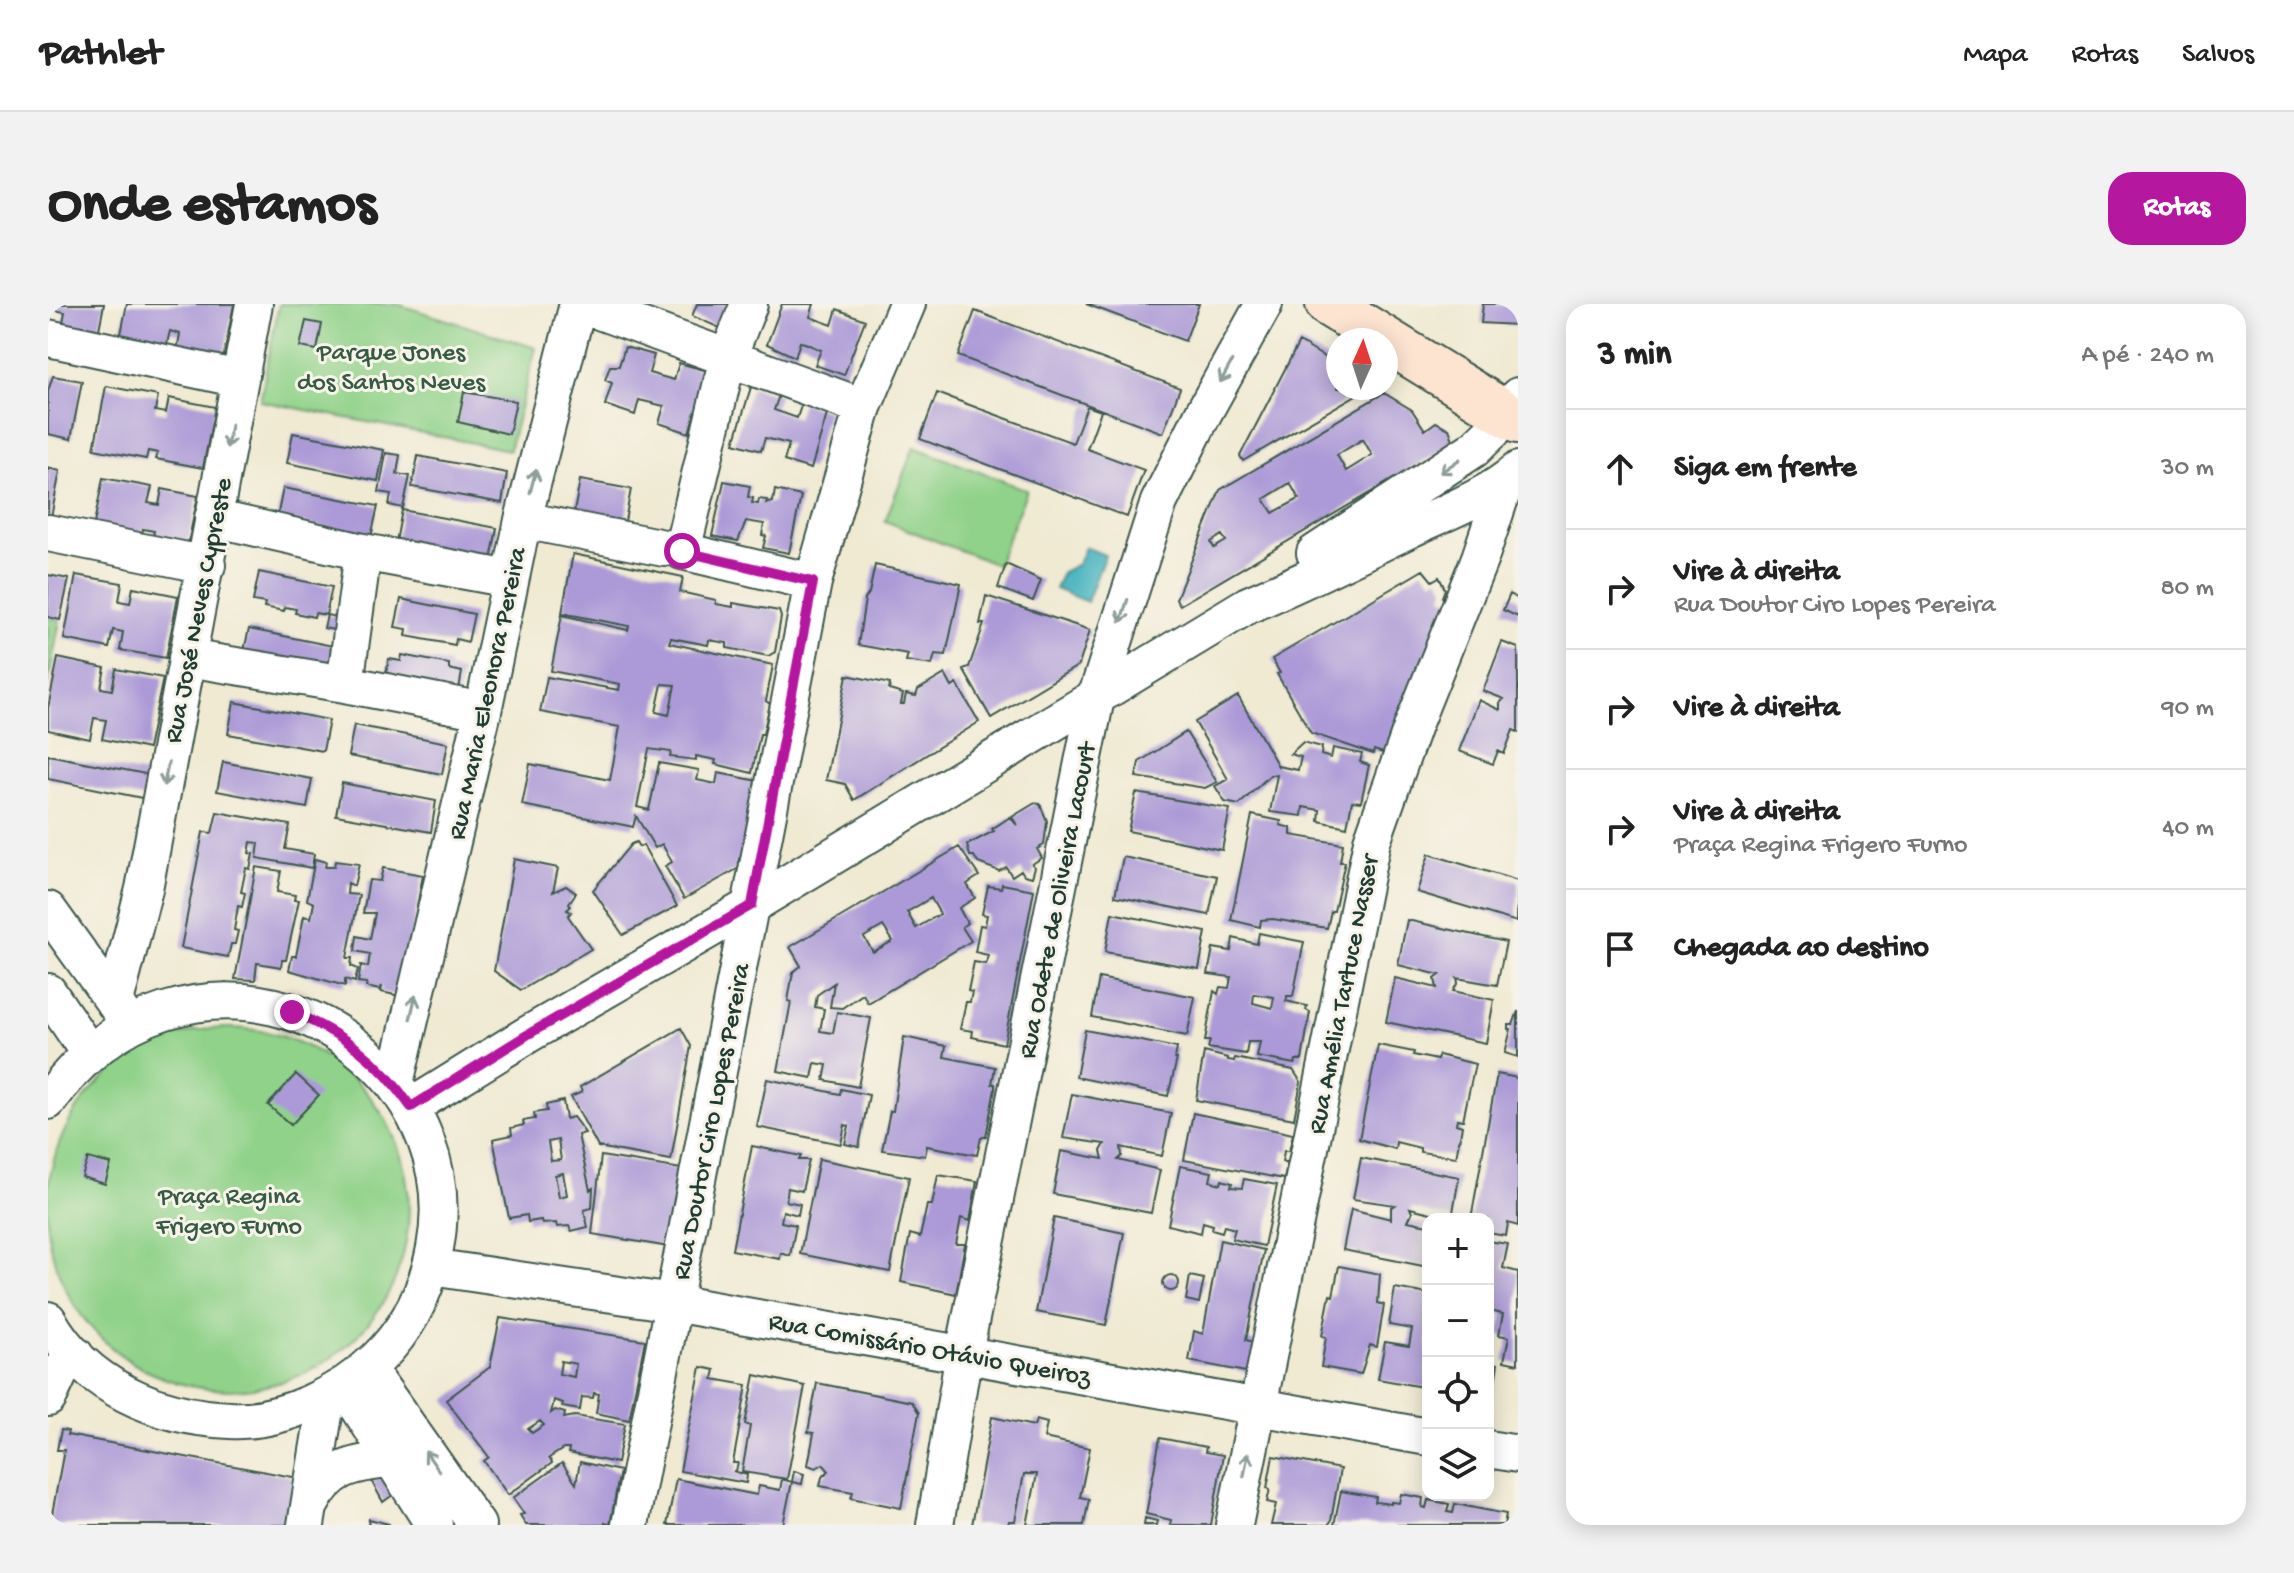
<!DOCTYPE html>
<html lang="pt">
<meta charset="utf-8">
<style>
:root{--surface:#fff;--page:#f2f2f2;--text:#222;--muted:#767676;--line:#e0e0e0;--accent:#b5179e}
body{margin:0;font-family:"Gochi Hand",sans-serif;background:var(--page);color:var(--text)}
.controls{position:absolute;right:24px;bottom:24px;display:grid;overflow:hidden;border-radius:16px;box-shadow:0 4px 20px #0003}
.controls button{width:72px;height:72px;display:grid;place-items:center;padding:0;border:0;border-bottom:2px solid var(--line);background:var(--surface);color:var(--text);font:40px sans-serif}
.compass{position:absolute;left:1278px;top:24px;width:72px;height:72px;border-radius:50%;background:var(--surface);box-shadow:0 4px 20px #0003;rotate:3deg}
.stop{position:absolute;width:24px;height:24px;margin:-18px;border:6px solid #b5179e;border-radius:50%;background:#fff}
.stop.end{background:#b5179e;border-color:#fff;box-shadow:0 2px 8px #0008}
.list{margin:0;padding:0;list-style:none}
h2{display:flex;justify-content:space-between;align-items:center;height:104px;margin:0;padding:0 32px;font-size:34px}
h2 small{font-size:26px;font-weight:400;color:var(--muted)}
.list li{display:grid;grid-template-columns:52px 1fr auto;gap:24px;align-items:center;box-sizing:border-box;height:120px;padding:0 32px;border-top:2px solid var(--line)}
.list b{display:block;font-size:30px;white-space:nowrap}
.list p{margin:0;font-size:26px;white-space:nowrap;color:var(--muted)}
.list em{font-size:26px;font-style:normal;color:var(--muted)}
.icon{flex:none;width:44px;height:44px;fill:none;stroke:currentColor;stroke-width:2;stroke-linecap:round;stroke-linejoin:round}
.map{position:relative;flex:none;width:1470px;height:1221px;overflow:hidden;border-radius:24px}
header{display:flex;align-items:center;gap:48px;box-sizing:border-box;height:112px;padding:0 40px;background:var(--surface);border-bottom:2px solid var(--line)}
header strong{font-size:38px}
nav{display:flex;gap:44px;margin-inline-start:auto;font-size:28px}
.intro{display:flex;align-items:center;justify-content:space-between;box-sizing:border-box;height:192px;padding:0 48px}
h1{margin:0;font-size:56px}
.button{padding:20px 36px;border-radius:24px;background:var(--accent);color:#fff;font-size:28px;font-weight:700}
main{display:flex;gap:48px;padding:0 48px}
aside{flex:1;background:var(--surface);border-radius:24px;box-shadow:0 4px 20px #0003}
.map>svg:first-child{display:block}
.green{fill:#90d289;stroke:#58885e;stroke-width:2}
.water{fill:#44b2bf;stroke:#32787a;stroke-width:2}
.building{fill:#ab9ad7;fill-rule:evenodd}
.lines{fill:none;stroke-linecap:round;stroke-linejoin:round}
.street-casing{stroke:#3e574c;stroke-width:40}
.secondary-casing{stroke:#3e574c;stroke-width:48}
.street{stroke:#fff;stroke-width:36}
.secondary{stroke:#fde4d1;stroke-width:44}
.oneway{stroke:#8f9e9a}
.route{stroke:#b5179e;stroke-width:10}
.labels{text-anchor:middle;stroke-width:6;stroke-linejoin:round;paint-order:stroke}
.park-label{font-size:26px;fill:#365b45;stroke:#f7f3e8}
.street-label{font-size:26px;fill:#1f3d34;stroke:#f7f3e8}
</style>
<header>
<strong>Pathlet</strong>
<nav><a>Mapa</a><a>Rotas</a><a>Salvos</a></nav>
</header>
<div class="intro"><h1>Onde estamos</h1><a class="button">Rotas</a></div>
<main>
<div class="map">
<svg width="1470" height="1221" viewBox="0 0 1470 1221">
<rect width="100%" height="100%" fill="#f7f3e8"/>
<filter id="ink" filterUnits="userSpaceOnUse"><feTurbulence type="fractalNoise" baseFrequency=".0125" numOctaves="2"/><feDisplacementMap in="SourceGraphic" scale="16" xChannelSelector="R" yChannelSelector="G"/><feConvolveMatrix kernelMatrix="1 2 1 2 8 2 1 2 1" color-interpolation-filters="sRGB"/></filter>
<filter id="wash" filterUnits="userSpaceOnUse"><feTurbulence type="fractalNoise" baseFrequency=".006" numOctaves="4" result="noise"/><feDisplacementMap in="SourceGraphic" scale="32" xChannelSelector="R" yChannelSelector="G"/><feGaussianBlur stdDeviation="1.8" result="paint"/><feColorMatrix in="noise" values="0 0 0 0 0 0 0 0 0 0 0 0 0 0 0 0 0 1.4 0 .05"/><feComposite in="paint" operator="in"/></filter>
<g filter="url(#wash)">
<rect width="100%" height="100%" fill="#f0ead3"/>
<path class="green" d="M231 0H349L488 44 461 146 212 97Z
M866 143 979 186 949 261 837 217Z
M0 313 12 316 0 380Z
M-1 905a181 181 0 1 1 362 0a181 181 0 1 1-362 0Z"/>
<path class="water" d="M1037 243 1057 251 1039 298 1007 285 1014 268 1030 260Z"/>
<g id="blocks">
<path class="building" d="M0 0H56L49 36 13 29 17 8 0 5Z
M79 0H186L174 61 128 52 132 30 122 27 117 48 71 40Z
M649 0H689L687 6 680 3 672 24 644 12Z
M734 0H766L762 13 784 21 789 5 817 16 796 71 767 61 773 46 757 39 752 38 747 53 719 40Z
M1038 0H1151L1137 37Z
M1435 0H1470L1469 21 1433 19Z
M927 7 1132 84 1115 129 910 52Z
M258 17 274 20 269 46 252 43Z
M1251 38 1290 61V84H1320L1195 157 1192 152Z
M577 43 606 51 601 69 626 76 631 59 660 67 656 111 647 108 641 129 611 119 616 102 591 96 587 111 557 101 564 79 557 76 562 62H571Z
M5 72 34 77 23 135 0 130V87Z
M58 82 110 92 107 107 118 109 121 94 167 103 155 164 108 155 110 149 100 147 98 155 46 145Z
M703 83 731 91 726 106 749 114 754 99 780 107 763 165 736 157 741 140 717 134 713 147 686 139Z
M416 88 468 97 461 130 410 118Z
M889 89 1025 139 1039 102 1053 107 1039 145 1096 166 1079 213 872 135Z
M1336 89 1364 106 1377 126 1388 118 1401 125 1406 139 1132 301 1128 295 1172 186ZM1315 135 1324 151 1298 167 1289 151ZM1242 179 1251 195 1225 209 1216 195ZM1174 231 1178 237 1166 244 1163 238Z
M245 129 336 146 330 177 239 159Z
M338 149 352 151 349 170 362 172 355 204 341 201 343 190 331 188Z
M370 152 459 169 454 199 364 183Z
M0 164 12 167 1 224 0 223Z
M55 174 104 183 100 199 111 201 114 185 150 192 138 249 103 242 106 227 95 225 92 239 44 230Z
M532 176 583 185 577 217 526 208Z
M676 177 702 182 700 193 705 194 704 199 710 200 711 195 719 196 718 200 725 198 727 186 753 192 741 249 715 244 718 232 714 231 716 220 698 217 690 237 664 232Z
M235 184 330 202 323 233 229 214Z
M354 206 449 224 443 256 348 238Z
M525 250 635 273 632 288 668 296V300L685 303V299L731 307 733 313 727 348 720 352 679 344V339L661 336 660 341 623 334 621 339 725 361 718 397 722 400 715 430H712L704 469 667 460 668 456 648 452V456L622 453 623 448 601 445 589 503 601 506 611 459 651 466 649 476 668 480 670 469 720 479 697 556 691 555V564L636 595 617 562 624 558 614 540 607 544 588 512 585 523 581 522 474 501 482 460 562 476 572 423 492 408 499 373 571 386 572 380 503 367 514 311 580 326 581 322 514 309ZM614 380 627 381 621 411 608 408Z
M958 260 993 276 985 297 950 284Z
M827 261 913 280 898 351 887 350 884 361 858 357 860 350 810 341 817 295 821 289Z
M1375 266 1384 277 1391 273 1397 285 1394 293 1406 298 1344 452 1326 446 1325 450 1263 429 1229 370 1232 369 1224 355Z
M211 268 284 283 278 311 267 309 266 313 247 309 248 305 237 303 236 307 216 303 217 299 205 297Z
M0 271 21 275 12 316 0 313Z
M28 271 74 279 71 297 82 299 85 283 130 292 118 354 72 346 75 328 65 326 61 344 16 335Z
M1462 290 1470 295V313L1455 306Z
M938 292 1042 326 1031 361 943 414 915 365 921 363 936 320H932Z
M353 295 426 310 420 338 408 335 407 341 358 332 359 325 347 323Z
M279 311 302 316 300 329 276 324Z
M201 325 290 343 283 373 194 355Z
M1454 338 1470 344V428L1465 426 1456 450 1450 447 1445 460 1411 447 1431 396 1452 406V399L1456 395 1435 387Z
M354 351 401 360V365L414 368 409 397 335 383 341 355 353 357Z
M10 354 57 364 53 384 64 386 68 365 115 374 100 445 54 435 58 416 46 414 42 435 0 426V404Z
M897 370 904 383 909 380 931 418 806 496 797 480 778 476 799 371 842 380 841 386 855 390 853 400H856L858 390 868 392 870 386Z
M1190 392 1230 462 1250 466 1253 453 1242 450 1255 438 1274 443 1273 451 1283 454 1285 444 1314 450 1312 458 1321 461 1313 498 1304 497 1299 523 1271 517 1272 506 1255 503 1254 512 1222 508 1229 471H1222L1191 501 1177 498 1167 482 1180 475 1147 418Z
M186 398 281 416 275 447 180 430Z
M306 421 400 439 394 470 300 452Z
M1138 428 1169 478 1157 484 1088 473 1091 458Z
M0 451 108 472 104 496 0 475Z
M175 458 264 475 259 504 169 487Z
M294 479 388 497 383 528 288 511Z
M1088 489 1182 505 1174 546 1080 527Z
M987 499 992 500 999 517 996 541 989 545 994 554 984 560 987 563 984 573 976 571 973 566 964 572 958 563 951 567 930 559 926 552H922L919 541 946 527 944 525 962 513 969 521 964 513Z
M169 508 242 521 237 545 266 550 264 564 209 554 211 539 203 538 201 549 205 550 202 565 198 564 193 588 197 589 194 603 190 602 186 626 190 627 187 640H183L180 653 133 644 155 528 164 529Z
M1204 511 1233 517 1232 521 1243 524V531L1295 540 1292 558H1297L1286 607H1283L1279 624 1225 615 1213 616 1212 623 1183 616Z
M588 538 591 543 595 541 629 602 575 631 545 586 583 540Z
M911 543 931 572 919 580 927 594 911 604 919 619 914 623 923 637 820 699 815 690 794 704 782 703 786 679 769 691 767 703 776 705 772 727 785 729 789 708 823 714 810 783 776 776 779 761 767 759 764 774 730 767 743 698 740 697 745 668 753 662 742 643ZM883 594 892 610 868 624 859 608ZM835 622 845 637 825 648 816 633Z
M1381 550 1470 577 1469 618 1369 588Z
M1075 553 1169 572 1161 611 1067 592Z
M267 555 278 558 277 563H286L287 557 311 560 306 582 300 579 299 590 311 591 299 654H304L303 662 310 665 307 678 297 675V682L241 666 244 652H248L256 612 263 614 266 599 259 596Z
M466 555 510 564 505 588 518 582 528 589 521 599 523 602 519 606 523 608 520 612 543 645 473 686 446 667Z
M208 563 233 567 229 588 247 591 246 596H251L238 656H234L233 663 209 659 207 676 187 675Z
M335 564 375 571 352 692 333 688 334 682 332 686 318 683 319 679 310 678 313 661 320 663 322 650 307 647 309 632 322 635 327 609H315L321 576 332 577Z
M954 580 986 586 956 740 924 733 925 727 912 725 918 698H922L924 688 920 687 926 658 938 660 940 651 927 648 932 621 937 622 939 611 934 610 940 582 953 584Z
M1064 609 1158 628 1151 665 1057 648Z
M1359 616 1458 638 1449 681 1409 674 1410 678 1405 687 1446 696 1438 739 1338 718 1347 674 1389 684 1387 675 1392 671 1350 661Z
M1211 629 1256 638 1245 692H1239V694L1238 697 1259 702 1258 706 1262 708 1254 756H1248L1247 760 1209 753 1212 738H1200L1198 750 1160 744 1162 737H1157L1166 687 1170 690 1172 683 1181 684 1183 673 1160 670 1165 644 1183 647 1185 634 1209 640ZM1206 690 1226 693 1224 704 1205 699Z
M1051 674 1147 693 1139 732 1044 713Z
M1470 707V753L1457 749 1463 725H1461V721H1465Z
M633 724 643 742 623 856 550 843 523 793 534 788 532 783Z
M1037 726 1129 744 1127 755H1129L1120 792 1028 773Z
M856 733 898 742 896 753 947 763 944 780H947V785L938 832 933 834 929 851 879 842 877 852 834 846 842 807H845Z
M1330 741 1366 748 1365 751 1389 756 1391 751 1427 760 1415 816 1409 815 1408 820 1414 822 1408 853 1372 848V844L1348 838 1347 845 1311 835Z
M1156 748 1180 754V756L1186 757 1187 754 1245 766 1253 778 1246 815 1148 796Z
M248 770 271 791 243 821 220 801Z
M1449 770 1470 774V922L1460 919 1458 932 1440 929V915H1423Z
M719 775 792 790 793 785 821 791 811 843 797 840 801 822 797 821 793 840 709 823Z
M1024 790 1123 809 1114 852 1073 843 1074 852 1070 856 1112 866 1103 909 1005 890 1013 847 1055 855 1053 847 1057 840 1015 834Z
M515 797 518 815 525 813 537 829 530 831 542 886 545 884 544 904 536 906 540 923 523 927 521 922 509 923 508 919 494 920 493 916 480 918 479 911 461 914 445 835 464 831 463 824 476 821 475 817 487 815 486 809 499 807 498 801ZM510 836 513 856 503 857 500 838ZM515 869 519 891 511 893 507 871Z
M1145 809 1245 830 1241 847H1236L1234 858H1240L1236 875 1136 856Z
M704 842 753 852 751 856H761L754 887 740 884 738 897 752 900 750 911 735 907 733 918 748 921 742 952 733 949 732 955 684 946Z
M553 852 634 865 621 943 544 930Z
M40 854 63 860 57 880 34 873Z
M1313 854 1411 873 1404 914 1362 904 1364 909 1360 917 1380 921V963L1295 946 1303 905 1343 915V903L1347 901 1305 895Z
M771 855 861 873 842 968 752 950Z
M1132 862 1164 868 1162 877 1173 880 1174 876 1184 879 1183 883 1194 884 1196 875 1229 881 1216 942 1184 935 1187 925 1176 922 1174 928 1164 925 1165 921 1155 918 1153 929 1120 921Z
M890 871 929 877 922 917 913 914 908 940H917L908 990 853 978 862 930 872 933 879 901H884Z
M1006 914 1076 929 1058 1021 988 1008Z
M1172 936 1216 946 1198 1036 1209 1039 1208 1070 1141 1057 1146 1027 1155 1030Z
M1440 937 1460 940 1455 964 1470 968V1060L1456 1057 1461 1033 1451 1031 1455 1010 1440 1007Z
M1291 962 1332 970 1330 999 1336 1001 1329 1043 1322 1041 1313 1070 1273 1063 1278 1033 1274 1032 1282 991 1285 992Z
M1115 979a8 8 0 1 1 16 0a8 8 0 1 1-16 0Z
M1142 972 1156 975 1151 999 1138 996Z
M1347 984 1380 990V1084L1330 1075 1337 1038 1361 1042 1364 1025 1341 1021Z
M452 1014 597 1036 581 1116 548 1109 551 1090 546 1089 545 1094 534 1093 532 1106 514 1103 515 1099 506 1096 503 1109 507 1106 517 1109 516 1114 527 1112 577 1120 569 1159 520 1149 521 1145H515L501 1154 504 1159 460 1191 436 1157 441 1153 398 1096 442 1063ZM513 1057 528 1060 526 1073 511 1070ZM492 1117 496 1121 484 1129 480 1125Z
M1440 1058 1450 1060 1444 1097 1440 1096Z
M653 1063 667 1066 665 1075 699 1081 685 1159H690L688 1167H685L699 1171 698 1179 632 1167Z
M707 1071 757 1082 739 1175 694 1168 702 1122 697 1120Z
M769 1079 864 1098 871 1109 853 1204 803 1194 805 1188 772 1182 774 1173 781 1167 775 1160 768 1164 760 1161 766 1129 760 1128Z
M944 1113 986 1122 988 1116 999 1119 996 1134 1042 1144 1032 1193 1041 1195 1036 1221H979L989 1170H976L967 1217H961L960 1221H924Z
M13 1126 20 1127 19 1131 261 1176 252 1221H2L16 1146H9Z
M1112 1134 1158 1143 1157 1148 1175 1151 1163 1221H1122L1123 1216 1098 1210Z
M1225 1152 1292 1165 1283 1217 1280 1221H1223L1228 1200 1219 1198 1222 1185 1219 1184Z
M532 1158 572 1167 562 1221 557 1219V1221H478L472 1211 476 1210 465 1194 514 1159 528 1180Z
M746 1167 756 1170 754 1180 744 1178 735 1221H619L628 1175 709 1191 711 1182 732 1186 734 1175 744 1178Z
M334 1172 346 1190 335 1198 324 1178Z
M1293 1187 1328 1193 1327 1198 1343 1200V1198L1351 1199 1353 1190 1375 1194 1374 1203 1378 1204 1380 1196 1401 1200 1399 1208 1405 1209 1407 1200 1458 1210 1456 1221H1286Z
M1097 1214 1109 1217 1108 1221H1096Z
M321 1215 341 1220V1221H320Z"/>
</g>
</g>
<g filter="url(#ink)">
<use href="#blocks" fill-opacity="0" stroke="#3e574c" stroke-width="2"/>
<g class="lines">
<defs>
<path id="street" d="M532 0 815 103
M701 0 680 53 634 247 765 278
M0 34 192 75
M165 214 315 248 462 275
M475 216 616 244
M0 229 159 261
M1267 249 1426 145 1461 111 1470 92
M139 354 297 380 435 407
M297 380 315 248
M0 606 76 712
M0 688 41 749
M67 698 96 585 206 0
M347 779 435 407 475 216 530 0
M0 797C31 755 66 723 117 707 264 660 416 792 387 944 379 986 360 1025 329 1055 294 1089 233 1119 182 1116 110 1113 37 1082 0 1016
M363 803 479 731 704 601 1200 301C1255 278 1308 251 1362 225 1398 208 1439 193 1470 166
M383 963 625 999 1380 1133
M319 1064 429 1221
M297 1082 386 1221
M0 1094 12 1068 27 1051
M1440 1145 1470 1150
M262 1201C281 1164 304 1159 344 1156
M258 1221 279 1092
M582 1221 765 278 815 103 859 0
M887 1221 916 1049 1048 394 1111 198 1156 108 1216 0
M1186 1221 1324 537 1365 421 1432 254 1458 176"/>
<path id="secondary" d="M1280 0 1470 117"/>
</defs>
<use href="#street" class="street-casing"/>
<use href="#secondary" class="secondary-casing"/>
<use href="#street" class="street"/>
<use href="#secondary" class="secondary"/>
</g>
<defs><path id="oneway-shaft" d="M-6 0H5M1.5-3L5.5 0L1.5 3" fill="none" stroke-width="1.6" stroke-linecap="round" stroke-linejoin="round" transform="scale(2)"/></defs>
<g class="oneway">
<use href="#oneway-shaft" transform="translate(1178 68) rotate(119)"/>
<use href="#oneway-shaft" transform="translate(181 132) rotate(101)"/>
<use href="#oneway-shaft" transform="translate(1402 162) rotate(145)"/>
<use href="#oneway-shaft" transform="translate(485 177) rotate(-76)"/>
<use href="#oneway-shaft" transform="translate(1076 307) rotate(108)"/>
<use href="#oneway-shaft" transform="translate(118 470) rotate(101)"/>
<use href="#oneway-shaft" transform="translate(365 703) rotate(-77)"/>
<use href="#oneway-shaft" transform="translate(384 1157) rotate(-125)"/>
<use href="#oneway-shaft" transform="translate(1198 1161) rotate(-79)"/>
</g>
</g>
<g class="lines" filter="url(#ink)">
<path class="route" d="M244 708C297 731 330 755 363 803L479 731 704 601 765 278 634 247"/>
</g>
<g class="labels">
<g class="park-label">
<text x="343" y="55">Parque Jones<tspan x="343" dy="30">dos Santos Neves</tspan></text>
<text x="181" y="899">Praça Regina<tspan x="181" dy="30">Frigero Furno</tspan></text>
</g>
<g class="street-label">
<text transform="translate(148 306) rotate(-79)" y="9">Rua José Neves Cypreste</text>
<text transform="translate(437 389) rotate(-78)" y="9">Rua Maria Eleonora Pereira</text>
<text transform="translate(1007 596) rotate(-79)" y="9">Rua Odete de Oliveira Lacourt</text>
<text transform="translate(1293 690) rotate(-79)" y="9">Rua Amélia Tartuce Nasser</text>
<text transform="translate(661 817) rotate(-79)" y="9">Rua Doutor Ciro Lopes Pereira</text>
<text transform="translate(882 1043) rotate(10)" y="9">Rua Comissário Otávio Queiroz</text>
</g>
</g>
</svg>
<div class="controls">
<button>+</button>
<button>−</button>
<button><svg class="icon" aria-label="locate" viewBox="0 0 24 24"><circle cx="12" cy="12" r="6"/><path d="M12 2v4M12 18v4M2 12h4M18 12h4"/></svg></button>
<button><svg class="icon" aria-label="layers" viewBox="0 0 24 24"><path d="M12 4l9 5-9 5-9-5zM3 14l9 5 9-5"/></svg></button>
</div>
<svg class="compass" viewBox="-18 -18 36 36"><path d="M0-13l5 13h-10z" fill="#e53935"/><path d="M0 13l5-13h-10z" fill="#767676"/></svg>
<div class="stop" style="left:634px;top:247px"></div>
<div class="stop end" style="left:244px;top:708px"></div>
</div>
<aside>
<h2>3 min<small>A pé · 240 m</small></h2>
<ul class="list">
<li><svg class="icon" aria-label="ahead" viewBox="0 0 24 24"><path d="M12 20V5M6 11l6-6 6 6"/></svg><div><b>Siga em frente</b></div><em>30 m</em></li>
<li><svg class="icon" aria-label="right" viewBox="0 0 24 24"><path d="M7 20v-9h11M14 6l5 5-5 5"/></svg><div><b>Vire à direita</b><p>Rua Doutor Ciro Lopes Pereira</p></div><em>80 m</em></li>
<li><svg class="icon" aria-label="right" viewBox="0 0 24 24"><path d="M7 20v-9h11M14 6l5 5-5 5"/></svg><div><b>Vire à direita</b></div><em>90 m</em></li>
<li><svg class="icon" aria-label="right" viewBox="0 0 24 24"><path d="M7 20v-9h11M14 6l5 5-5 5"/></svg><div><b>Vire à direita</b><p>Praça Regina Frigero Furno</p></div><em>40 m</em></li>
<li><svg class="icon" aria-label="arrive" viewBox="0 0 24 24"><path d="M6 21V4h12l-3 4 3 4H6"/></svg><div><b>Chegada ao destino</b></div></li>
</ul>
</aside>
</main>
